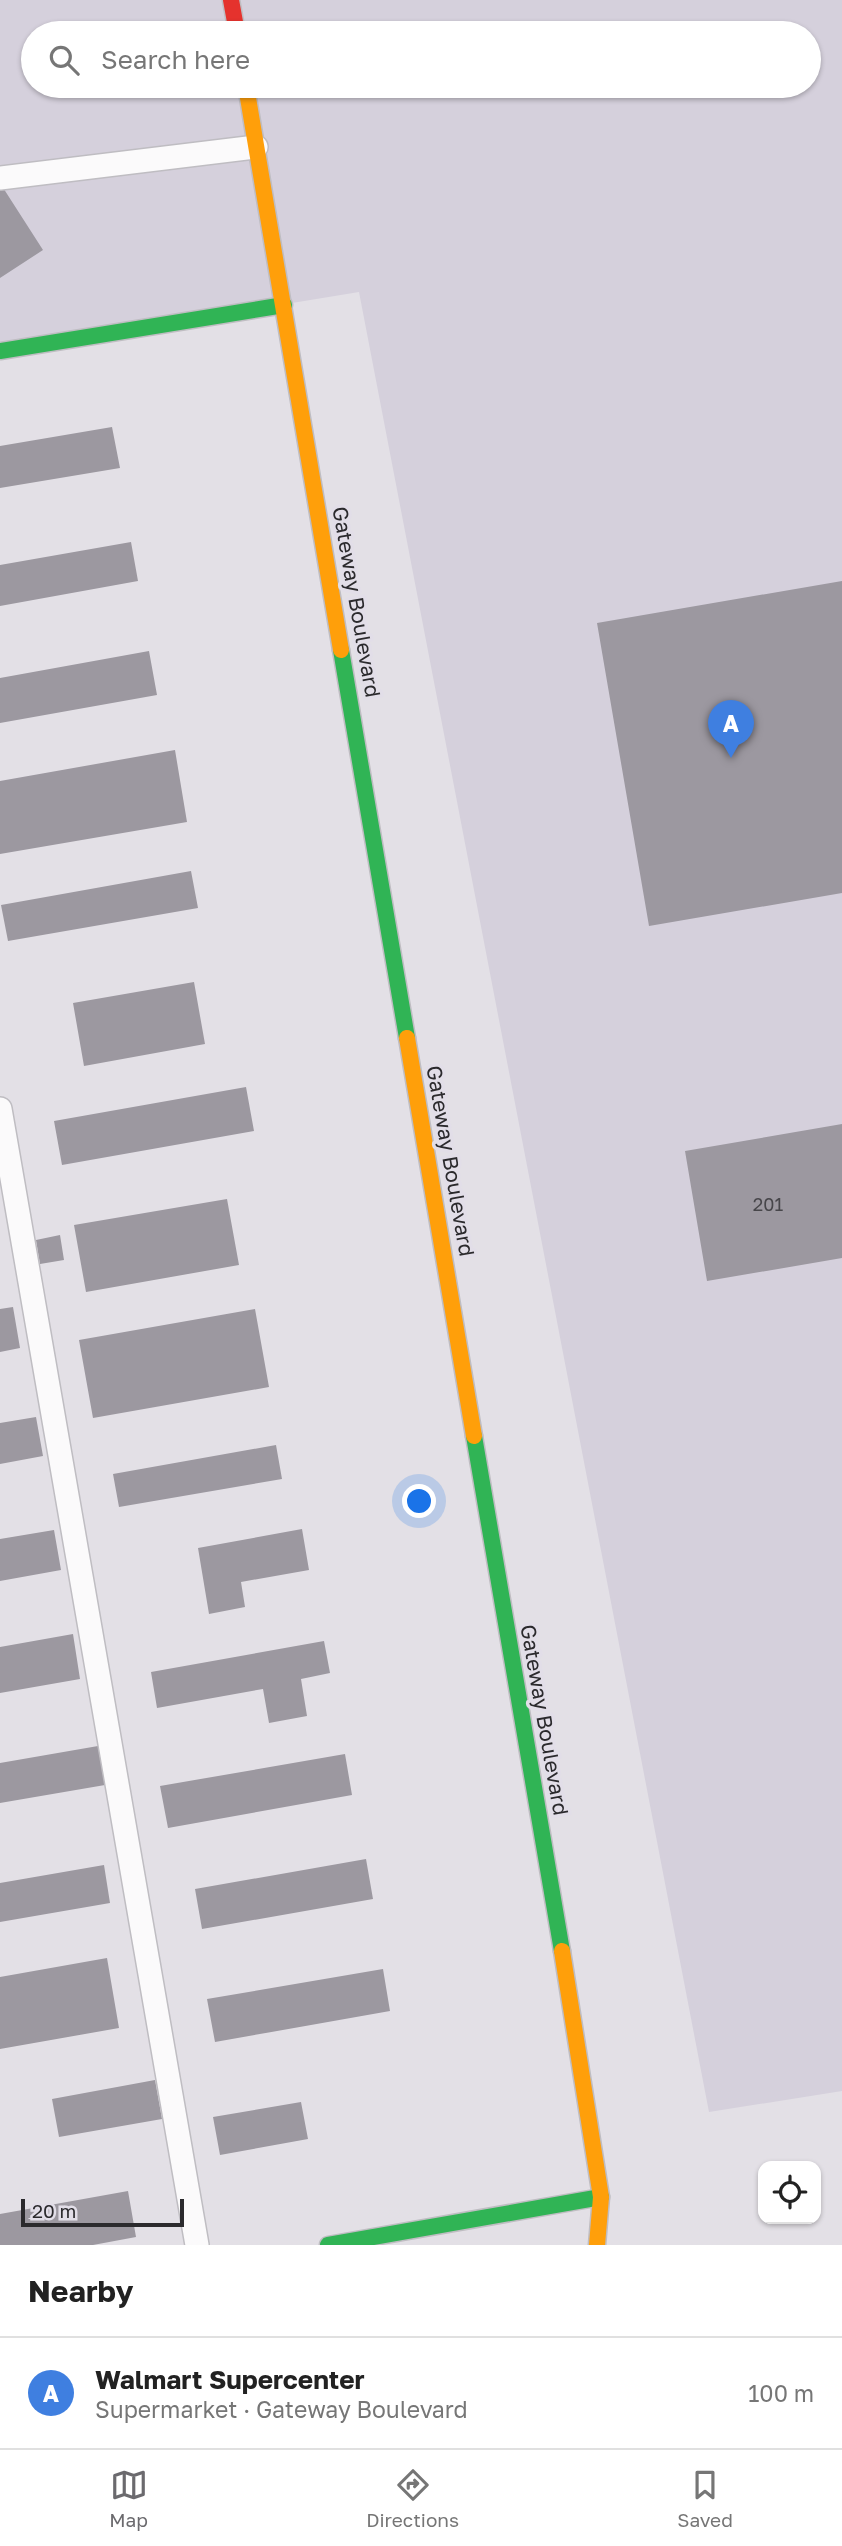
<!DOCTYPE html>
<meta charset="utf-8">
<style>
:root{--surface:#fff;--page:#f6f6f6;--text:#222;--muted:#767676;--line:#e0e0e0;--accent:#6b6a6e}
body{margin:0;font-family:"Golos Text",sans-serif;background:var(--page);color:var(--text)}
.controls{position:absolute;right:21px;bottom:21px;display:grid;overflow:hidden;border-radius:14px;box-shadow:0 2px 5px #0004}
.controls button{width:63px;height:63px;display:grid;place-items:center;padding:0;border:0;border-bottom:2px solid var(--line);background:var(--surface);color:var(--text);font:35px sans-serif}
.scale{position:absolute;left:21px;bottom:18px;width:163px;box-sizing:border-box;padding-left:7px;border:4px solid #2b2a2d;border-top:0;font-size:19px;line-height:24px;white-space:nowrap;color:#2b2a2d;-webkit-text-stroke:5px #e2dee8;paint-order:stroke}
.you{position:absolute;left:420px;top:1502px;width:24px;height:24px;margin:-18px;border:5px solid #fff;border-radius:50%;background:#1a73e8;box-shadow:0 0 0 10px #1a73e833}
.badge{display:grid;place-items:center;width:46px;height:46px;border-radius:50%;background:var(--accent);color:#fff;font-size:23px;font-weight:700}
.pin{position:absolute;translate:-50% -58px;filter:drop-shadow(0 2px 4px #0008)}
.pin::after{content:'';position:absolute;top:37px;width:24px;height:21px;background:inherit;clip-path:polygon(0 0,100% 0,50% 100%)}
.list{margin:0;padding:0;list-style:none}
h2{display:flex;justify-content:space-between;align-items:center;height:91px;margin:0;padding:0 28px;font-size:30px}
h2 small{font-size:23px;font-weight:400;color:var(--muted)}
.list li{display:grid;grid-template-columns:46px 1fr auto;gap:21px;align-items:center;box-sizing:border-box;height:112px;padding:0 28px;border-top:2px solid var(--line)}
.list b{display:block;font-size:26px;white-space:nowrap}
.list p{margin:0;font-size:23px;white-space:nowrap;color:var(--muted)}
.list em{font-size:23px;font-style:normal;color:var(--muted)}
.icon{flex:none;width:38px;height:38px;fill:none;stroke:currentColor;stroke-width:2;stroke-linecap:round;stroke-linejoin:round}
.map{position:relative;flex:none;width:842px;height:2245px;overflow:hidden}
.search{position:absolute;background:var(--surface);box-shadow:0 2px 5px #0004;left:21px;right:21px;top:21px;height:77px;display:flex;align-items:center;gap:18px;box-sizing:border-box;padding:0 24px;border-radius:38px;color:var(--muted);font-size:26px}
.sheet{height:203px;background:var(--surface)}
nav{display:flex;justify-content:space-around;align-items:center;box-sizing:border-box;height:98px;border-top:2px solid var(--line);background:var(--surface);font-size:19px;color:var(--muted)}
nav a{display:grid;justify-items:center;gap:4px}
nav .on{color:var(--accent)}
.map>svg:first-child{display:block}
.built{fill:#d5d0dc;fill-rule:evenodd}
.building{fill:#9c98a0}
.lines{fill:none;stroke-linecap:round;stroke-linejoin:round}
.lane-casing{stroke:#bfbdc2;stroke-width:26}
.fast-casing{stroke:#bfbdc2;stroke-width:19}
.slow-casing{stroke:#bfbdc2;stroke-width:19}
.jam-casing{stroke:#bfbdc2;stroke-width:19}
.lane{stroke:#fbfafb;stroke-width:23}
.fast{stroke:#30b455;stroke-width:16}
.slow{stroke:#ff9f0a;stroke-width:16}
.jam{stroke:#e5322d;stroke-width:16}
.labels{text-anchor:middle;stroke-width:7;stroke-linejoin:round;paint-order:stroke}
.number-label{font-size:18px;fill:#47464a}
.street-label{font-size:21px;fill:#2b2a2d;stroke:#e2dee8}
</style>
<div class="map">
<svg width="842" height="2245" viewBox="0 0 842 2245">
<rect width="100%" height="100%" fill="#e3e0e6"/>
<path class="built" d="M0 0H842V2091L709 2112 359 292 0 351ZM33 33H809V86H33Z"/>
<path class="building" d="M0 183 43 250 0 278Z
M112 427 120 468 0 488V446Z
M131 542 138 581 0 606V565Z
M842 581V893L649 926 597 623Z
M149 651 157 695 0 723V678Z
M175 750 187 822 0 854V781Z
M191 871 198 908 8 941 1 905Z
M194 982 205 1044 84 1066 73 1003Z
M246 1087 254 1131 62 1165 54 1121Z
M842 1124V1258L707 1281 685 1151Z
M227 1199 239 1265 86 1292 74 1225Z
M60 1235 64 1260 40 1264 36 1240Z
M13 1307 20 1348 0 1352V1309Z
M255 1309 269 1387 93 1418 79 1340Z
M36 1417 43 1456 0 1464V1423Z
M276 1445 282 1479 119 1507 113 1474Z
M302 1529 309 1570 241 1582 245 1607 209 1614 198 1548Z
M54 1530 61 1570 0 1581V1539Z
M73 1634 80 1679 0 1693V1647Z
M324 1641 330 1673 301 1679 307 1716 269 1723 263 1689 157 1708 151 1672Z
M98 1746 105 1785 0 1803V1763Z
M345 1754 352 1795 168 1828 160 1786Z
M366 1859 373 1899 202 1929 195 1889Z
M104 1865 110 1903 0 1922V1883Z
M107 1958 119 2028 0 2049V1977Z
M383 1969 390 2011 215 2042 207 1999Z
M155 2080 162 2119 59 2137 52 2099Z
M301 2102 308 2139 220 2155 213 2117Z
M128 2191 136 2237 93 2245H0V2214Z"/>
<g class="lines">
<defs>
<path id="lane" d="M0 178 256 147
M0 1109 197 2245"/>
<path id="fast" d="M0 351 284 305
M341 650 407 1038
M474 1436 562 1951
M328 2245 601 2197"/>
<path id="slow" d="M246 86 341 650
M407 1038 474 1436
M562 1951 601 2197 597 2245"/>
<path id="jam" d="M231 0 237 33"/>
</defs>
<use href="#lane" class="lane-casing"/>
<use href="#fast" class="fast-casing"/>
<use href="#slow" class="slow-casing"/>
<use href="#jam" class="jam-casing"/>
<use href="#lane" class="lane"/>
<use href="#fast" class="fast"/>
<use href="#slow" class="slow"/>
<use href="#jam" class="jam"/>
</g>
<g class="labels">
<g class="number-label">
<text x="768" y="1211">201</text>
</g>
<g class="street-label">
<text transform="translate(356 602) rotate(80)" y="7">Gateway Boulevard</text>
<text transform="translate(450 1161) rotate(80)" y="7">Gateway Boulevard</text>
<text transform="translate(544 1720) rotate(80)" y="7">Gateway Boulevard</text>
</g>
</g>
</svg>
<div class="controls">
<button><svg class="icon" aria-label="locate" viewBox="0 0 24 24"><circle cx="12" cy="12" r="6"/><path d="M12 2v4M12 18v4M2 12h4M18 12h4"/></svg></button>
</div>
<div class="scale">20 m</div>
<div class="you"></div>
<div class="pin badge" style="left:731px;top:758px;background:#3f7fe0">A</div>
<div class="search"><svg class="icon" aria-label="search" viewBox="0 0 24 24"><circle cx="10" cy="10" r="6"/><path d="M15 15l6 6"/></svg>Search here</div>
</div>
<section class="sheet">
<h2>Nearby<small></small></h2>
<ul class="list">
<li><span class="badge" style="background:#3f7fe0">A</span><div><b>Walmart Supercenter</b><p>Supermarket · Gateway Boulevard</p></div><em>100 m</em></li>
</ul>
</section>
<nav>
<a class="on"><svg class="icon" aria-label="map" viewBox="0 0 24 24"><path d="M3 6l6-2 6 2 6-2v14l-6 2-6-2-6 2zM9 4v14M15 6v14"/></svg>Map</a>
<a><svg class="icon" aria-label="directions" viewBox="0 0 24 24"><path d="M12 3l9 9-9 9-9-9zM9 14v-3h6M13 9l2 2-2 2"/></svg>Directions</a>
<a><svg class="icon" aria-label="saved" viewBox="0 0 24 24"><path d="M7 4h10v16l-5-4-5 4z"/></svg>Saved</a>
</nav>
